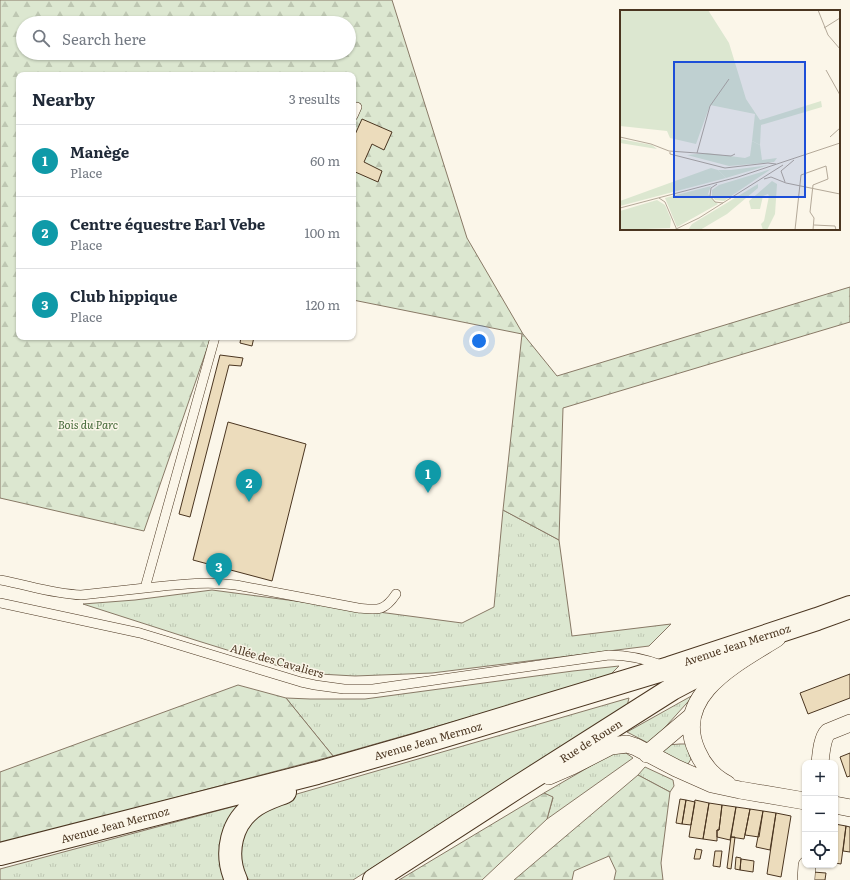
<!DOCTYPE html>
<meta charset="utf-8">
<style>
:root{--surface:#fff;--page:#f2f2f3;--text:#1f2937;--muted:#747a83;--line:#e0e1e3;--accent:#ea580c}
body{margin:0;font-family:Literata,serif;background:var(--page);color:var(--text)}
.controls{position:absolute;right:12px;bottom:12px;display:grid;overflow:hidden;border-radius:8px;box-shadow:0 1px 3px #0004}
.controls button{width:36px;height:36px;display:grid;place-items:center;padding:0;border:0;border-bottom:1px solid var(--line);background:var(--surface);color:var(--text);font:20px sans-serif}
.you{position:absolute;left:479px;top:341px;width:14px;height:14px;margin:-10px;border:3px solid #fff;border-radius:50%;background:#1a73e8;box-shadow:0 0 0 6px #1a73e833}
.badge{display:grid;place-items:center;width:26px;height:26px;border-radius:50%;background:var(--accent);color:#fff;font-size:13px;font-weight:700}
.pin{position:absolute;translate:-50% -33px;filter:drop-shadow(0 1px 2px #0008)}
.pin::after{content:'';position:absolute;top:21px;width:14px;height:12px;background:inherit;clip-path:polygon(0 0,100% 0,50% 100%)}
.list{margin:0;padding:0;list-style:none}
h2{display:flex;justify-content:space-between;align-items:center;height:52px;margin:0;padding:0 16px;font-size:17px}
h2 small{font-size:13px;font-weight:400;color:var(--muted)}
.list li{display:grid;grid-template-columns:26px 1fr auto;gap:12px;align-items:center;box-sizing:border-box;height:72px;padding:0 16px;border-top:1px solid var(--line)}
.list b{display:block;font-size:15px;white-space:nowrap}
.list p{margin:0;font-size:13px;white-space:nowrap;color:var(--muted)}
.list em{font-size:13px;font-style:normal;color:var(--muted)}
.icon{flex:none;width:22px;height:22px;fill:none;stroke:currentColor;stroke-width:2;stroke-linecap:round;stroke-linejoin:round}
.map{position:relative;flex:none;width:850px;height:880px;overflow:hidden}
.search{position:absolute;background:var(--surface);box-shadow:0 1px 3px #0004;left:16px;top:16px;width:340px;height:44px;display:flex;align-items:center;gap:10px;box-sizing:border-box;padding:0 14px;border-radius:22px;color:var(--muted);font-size:15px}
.panel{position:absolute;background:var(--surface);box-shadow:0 1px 3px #0004;left:16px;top:72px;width:340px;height:268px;border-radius:8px}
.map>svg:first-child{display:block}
.grass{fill:url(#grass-tufts);stroke:#887966}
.forest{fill:url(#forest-firs);stroke:#887966;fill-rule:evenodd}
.building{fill:#ecdcbc;stroke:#4a3520}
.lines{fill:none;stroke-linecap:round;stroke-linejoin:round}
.lane-casing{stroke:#4a3520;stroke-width:10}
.street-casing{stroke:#4a3520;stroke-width:18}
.secondary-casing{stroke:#4a3520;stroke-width:24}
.lane{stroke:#fbf6e9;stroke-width:9}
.street{stroke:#fbf6e9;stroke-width:17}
.secondary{stroke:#fbf6e9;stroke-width:22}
.labels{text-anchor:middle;stroke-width:3;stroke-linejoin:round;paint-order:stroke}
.park-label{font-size:11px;font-style:italic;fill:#436837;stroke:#fbf6e9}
.street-label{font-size:11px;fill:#4a3520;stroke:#fbf6e9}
.inset-road{fill:none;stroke:#b4a999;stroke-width:1}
.view{fill:#1d4ed8;fill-opacity:0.15;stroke:#1d4ed8;stroke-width:2}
.inset-edge{fill:none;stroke:#4a3520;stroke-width:2}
</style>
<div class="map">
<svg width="850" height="880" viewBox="0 0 850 880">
<defs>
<pattern id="grass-tufts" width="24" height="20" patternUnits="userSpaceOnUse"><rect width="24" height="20" fill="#dce7d0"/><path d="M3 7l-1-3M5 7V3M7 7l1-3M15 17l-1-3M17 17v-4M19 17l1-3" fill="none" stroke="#bec7b2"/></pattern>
<pattern id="forest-firs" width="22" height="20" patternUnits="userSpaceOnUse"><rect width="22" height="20" fill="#dce7d0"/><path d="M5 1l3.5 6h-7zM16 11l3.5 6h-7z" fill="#bec7b2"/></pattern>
</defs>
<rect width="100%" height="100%" fill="#fbf6e9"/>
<path class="grass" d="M503 510 559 540 572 636 671 624 649 646 432 673 355 676 301 673 195 640 83 604 135 600 212 590 462 623 494 607Z
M619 666 607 678 333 756 286 698 310 699H365L573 671Z
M695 694 650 744 627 732Z
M629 698 627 706 353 880H249L242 869 241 851 245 828 257 815 290 796Z
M680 744H686L691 759 688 764 682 765 665 757 663 750 667 745Z
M613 753H626L633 758 547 819 553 798 544 793Z
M645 767 673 780 674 786 670 792 638 775Z
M239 805 225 829 227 880H0V869Z"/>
<path class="forest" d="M0 0H392L467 238 523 334 557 376 850 287V322L563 408 559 540 503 510 522 334 353 300V75H19V337H211L144 531 0 498ZM23 23H349V53H23Z
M238 685 286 698 333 756 0 844V772Z
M638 775 670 792 661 863 663 880H614L616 871 609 856 574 871 572 880H514Z
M544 793 553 797 547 819 482 880H399Z"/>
<path class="building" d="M362 119 392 132 384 150 372 144 364 162 382 171 378 182 353 171V139Z
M241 337H254L252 346 240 343Z
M220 355 243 358 241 366 229 365 190 517 179 514Z
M228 422 306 444 272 581 193 560Z
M850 674V698L808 714 800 693Z
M850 753V776L847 777 840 757Z
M680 799 686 800 682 824 676 823Z
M686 800 695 802 691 825 682 824Z
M695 800 709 803 703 839 689 837Z
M709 803 722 805 719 830H717V841L703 839Z
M722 805 736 807 730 840 717 837V830H719Z
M736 807 750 809 744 839 731 837Z
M750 809 763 811 759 837 745 835Z
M763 811 776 813 770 850 756 847Z
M776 813 791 816 781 877 767 874Z
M835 824 846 826 841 864 835 863Z
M846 826 850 827V852L843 851Z
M731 837H735L731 869 727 868Z
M696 849 702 850 700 859H694Z
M715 851H722L720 867 713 866Z
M736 857 741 858 740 870 735 869Z
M741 859 754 861 753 872 740 870Z
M813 872 826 873 825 880H812Z"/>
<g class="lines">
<defs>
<path id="lane" d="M353 116 357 107
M0 580C28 585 52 594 81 595L145 588 215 337
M145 588C175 585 205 581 236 585L358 608C377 610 384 612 396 594
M0 603 140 633 301 682 315 685 344 689H373L609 655C629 655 646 659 664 666"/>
<path id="street" d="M647 754 692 716
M820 763C821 754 822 738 828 732L850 723
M549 776 572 766 611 746 627 744 636 747 676 768 712 784 740 790 805 801
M727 784C713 777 703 765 697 751 671 695 739 662 777 638
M835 805 850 808
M806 880 807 865"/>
<path id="secondary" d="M0 854 317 773 415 745 669 668 817 619 850 607
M236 880C224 853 231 821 256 805 265 799 275 796 285 792
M374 880 516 788 672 689 727 660"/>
</defs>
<use href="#lane" class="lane-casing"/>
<use href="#street" class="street-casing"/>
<use href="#secondary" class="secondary-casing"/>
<use href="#lane" class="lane"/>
<use href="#street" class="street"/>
<use href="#secondary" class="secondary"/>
</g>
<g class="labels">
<g class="park-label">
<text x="88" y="429">Bois du Parc</text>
</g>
<g class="street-label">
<text transform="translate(737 645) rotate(-18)" y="4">Avenue Jean Mermoz</text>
<text transform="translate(277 661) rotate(16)" y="4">Allée des Cavaliers</text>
<text transform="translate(428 741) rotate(-16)" y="4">Avenue Jean Mermoz</text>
<text transform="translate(591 741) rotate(-32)" y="4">Rue de Rouen</text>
<text transform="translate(115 825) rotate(-15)" y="4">Avenue Jean Mermoz</text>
</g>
</g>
<g transform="translate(620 10)">
<rect width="220" height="220" fill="#fbf6e9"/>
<path d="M132 131 140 135 142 150 157 148 154 152 109 156 67 145 87 143 125 148 130 146ZM149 155 106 168 98 160H111ZM151 159 104 191 95 190 92 186V180L99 175ZM91 176 88 184 98 194 57 217 45 188ZM37 190 45 195 51 209 50 218 0 220V201Z" fill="#dce7d0"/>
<path d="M0 0H88L109 33 126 89 140 110 201 91 202 97 141 115 140 135 132 131 135 104 90 95 76 134 50 128 47 121 0 116ZM0 129 32 135 37 139 0 133ZM91 158 98 160 106 168 0 196V191ZM152 171 157 174 155 204 147 220H143L141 214 144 211 149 186 148 184 143 186 140 199H131L129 191ZM138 174V178L107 204 80 220H68L72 214Z" fill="#dce7d0"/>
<path class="inset-road" d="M198 0 208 25 220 39M204 18 220 8M206 60 220 85V101M0 127 31 134 49 141 77 143 90 96 109 69M210 127 220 118M50 142V144L105 158 148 153 156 154M77 143 111 146 115 144M144 169 151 167 166 173 220 184M165 172 161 161 174 150M97 174 91 178 90 186 95 192 103 193M39 188 45 192 57 220M0 198 118 167 220 133M194 215 215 216 216 220M54 220 79 208 163 155M175 220 181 165 206 156 208 169 193 175 190 202 194 208 193 220"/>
<path class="view" d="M54 52H185V187H54Z"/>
<rect width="220" height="220" class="inset-edge"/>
</g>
</svg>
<div class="controls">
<button>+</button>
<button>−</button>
<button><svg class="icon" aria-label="locate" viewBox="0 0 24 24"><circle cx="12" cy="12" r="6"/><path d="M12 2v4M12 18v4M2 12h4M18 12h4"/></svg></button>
</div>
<div class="you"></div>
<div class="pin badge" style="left:428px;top:493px;background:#0f9aa8">1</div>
<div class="pin badge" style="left:249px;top:502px;background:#0f9aa8">2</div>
<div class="pin badge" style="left:219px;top:586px;background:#0f9aa8">3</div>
<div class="search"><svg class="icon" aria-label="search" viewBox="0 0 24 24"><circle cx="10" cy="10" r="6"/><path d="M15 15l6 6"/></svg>Search here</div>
<section class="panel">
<h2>Nearby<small>3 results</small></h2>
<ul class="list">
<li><span class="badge" style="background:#0f9aa8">1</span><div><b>Manège</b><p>Place</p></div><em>60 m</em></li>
<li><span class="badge" style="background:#0f9aa8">2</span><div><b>Centre équestre Earl Vebe</b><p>Place</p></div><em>100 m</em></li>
<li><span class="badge" style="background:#0f9aa8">3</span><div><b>Club hippique</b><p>Place</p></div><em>120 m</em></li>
</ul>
</section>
</div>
